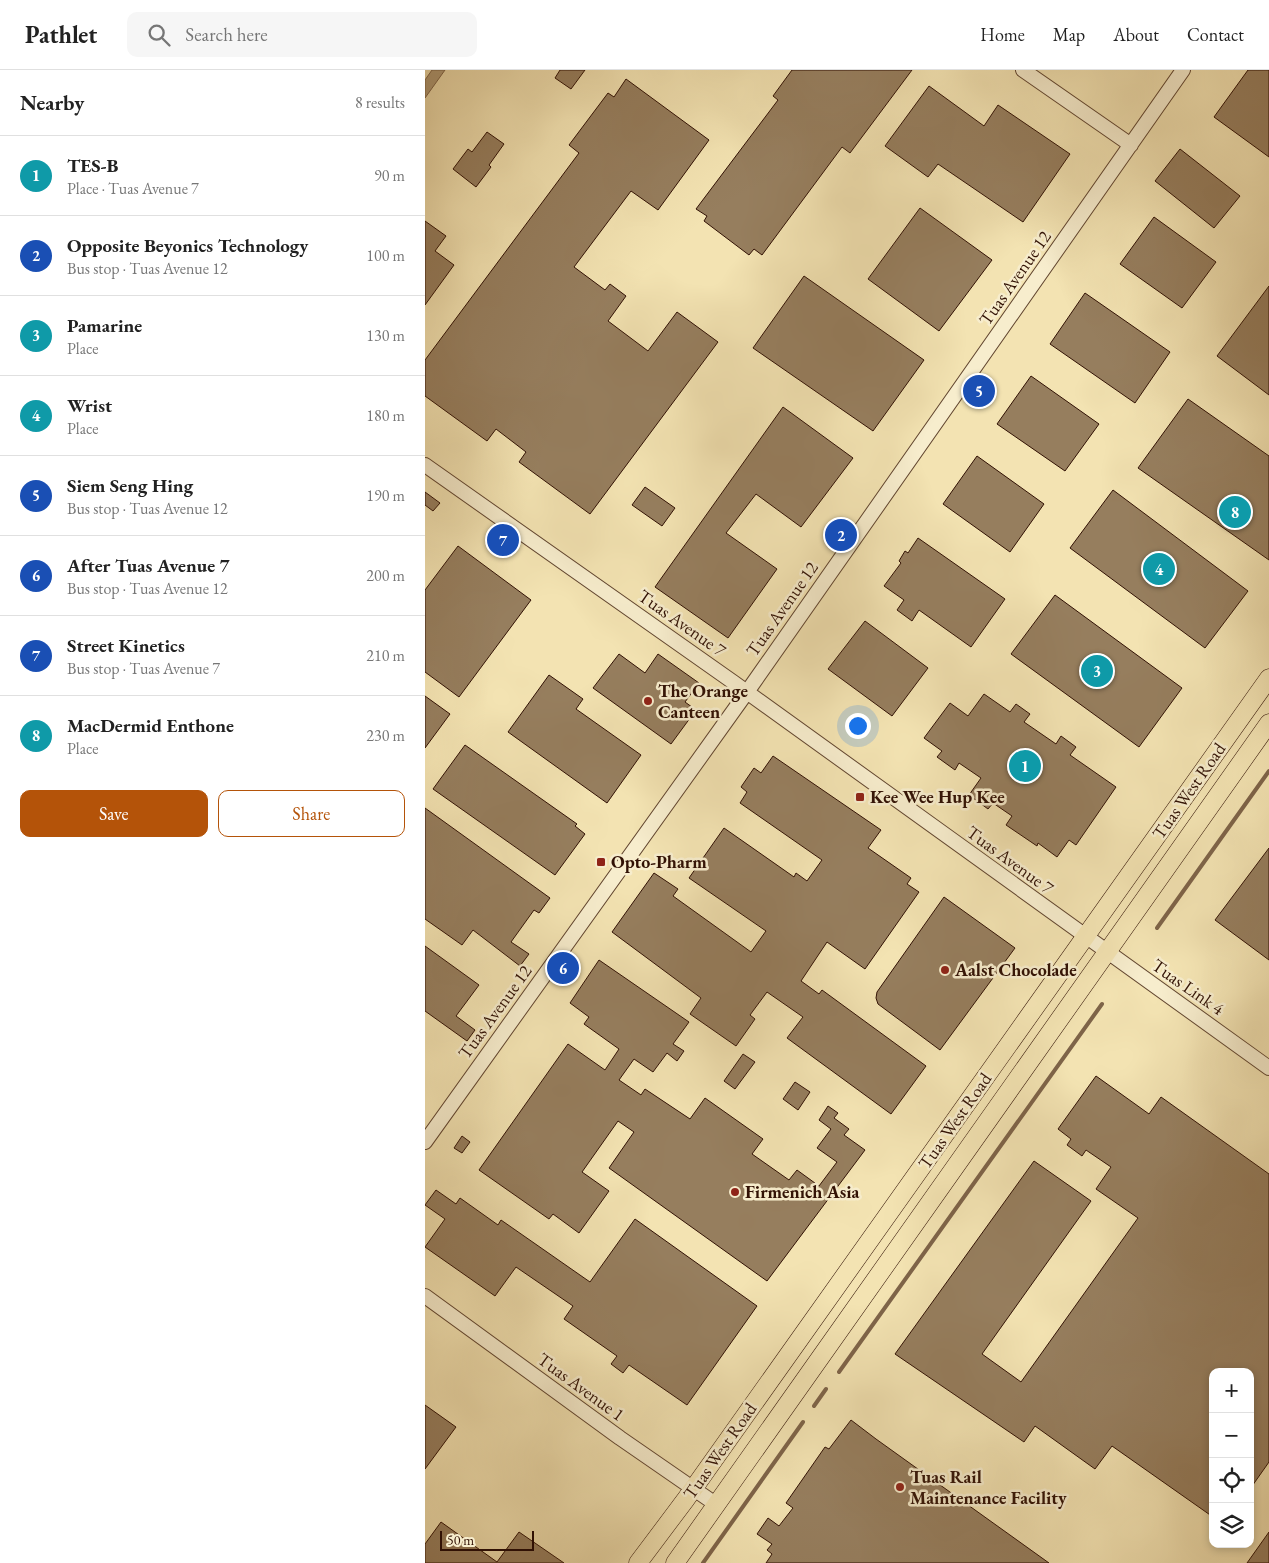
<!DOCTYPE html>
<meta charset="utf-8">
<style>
:root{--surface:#fff;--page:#f6f6f6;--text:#222;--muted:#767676;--line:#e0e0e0;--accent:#b45309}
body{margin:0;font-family:"EB Garamond",serif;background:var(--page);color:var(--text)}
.controls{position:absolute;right:15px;bottom:15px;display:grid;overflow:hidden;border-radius:10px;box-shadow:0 2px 8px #0003}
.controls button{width:45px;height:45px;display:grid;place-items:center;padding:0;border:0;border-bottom:1px solid var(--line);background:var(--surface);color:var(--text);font:25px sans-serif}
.scale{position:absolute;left:15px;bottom:12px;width:94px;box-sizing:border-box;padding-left:5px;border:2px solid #311104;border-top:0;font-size:14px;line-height:18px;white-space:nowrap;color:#311104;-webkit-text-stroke:4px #f7edcd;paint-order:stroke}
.you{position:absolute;left:432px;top:655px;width:18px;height:18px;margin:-12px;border:4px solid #fff;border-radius:50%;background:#1a73e8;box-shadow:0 0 0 8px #1a73e833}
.badge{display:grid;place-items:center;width:32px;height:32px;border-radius:50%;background:var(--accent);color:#fff;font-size:16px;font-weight:700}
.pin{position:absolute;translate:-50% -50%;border:2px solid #fff;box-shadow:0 1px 5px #0006}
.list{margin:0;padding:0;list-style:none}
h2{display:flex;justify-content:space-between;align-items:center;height:65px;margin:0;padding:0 20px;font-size:21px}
h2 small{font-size:16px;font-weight:400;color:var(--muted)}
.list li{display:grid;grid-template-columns:32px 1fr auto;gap:15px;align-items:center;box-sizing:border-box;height:80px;padding:0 20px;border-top:1px solid var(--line)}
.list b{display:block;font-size:19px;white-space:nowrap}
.list p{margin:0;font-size:16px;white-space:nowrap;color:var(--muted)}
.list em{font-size:16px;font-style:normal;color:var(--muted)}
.actions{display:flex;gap:10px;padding:15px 20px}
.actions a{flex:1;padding:11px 0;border:1px solid var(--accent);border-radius:10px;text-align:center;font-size:18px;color:var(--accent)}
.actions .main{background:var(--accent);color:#fff}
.icon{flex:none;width:28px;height:28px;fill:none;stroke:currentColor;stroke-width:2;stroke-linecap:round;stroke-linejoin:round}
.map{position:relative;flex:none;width:844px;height:1493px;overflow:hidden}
header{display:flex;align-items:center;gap:30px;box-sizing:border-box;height:70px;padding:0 25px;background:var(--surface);border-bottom:1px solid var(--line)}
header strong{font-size:24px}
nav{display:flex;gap:28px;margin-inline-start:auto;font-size:18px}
.search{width:350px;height:45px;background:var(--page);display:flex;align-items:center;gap:12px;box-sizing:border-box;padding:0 18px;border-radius:10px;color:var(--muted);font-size:19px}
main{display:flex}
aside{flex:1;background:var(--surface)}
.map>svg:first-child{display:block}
.water{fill:#b19c77;stroke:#7e6449}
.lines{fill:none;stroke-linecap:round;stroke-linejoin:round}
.stream{stroke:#7e6449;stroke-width:4}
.building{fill:#967e5e;stroke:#311104}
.minor-casing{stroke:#624630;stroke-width:16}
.major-casing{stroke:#311104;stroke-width:19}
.minor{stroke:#f7edcd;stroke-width:14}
.major{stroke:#f3e3b2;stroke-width:18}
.poi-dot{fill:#8f2418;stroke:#f7edcd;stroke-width:2}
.labels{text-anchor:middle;stroke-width:5;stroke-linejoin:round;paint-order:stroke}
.street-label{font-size:18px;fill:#311104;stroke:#f7edcd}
.poi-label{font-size:18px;font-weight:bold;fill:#311104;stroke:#f7edcd;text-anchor:start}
</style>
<header>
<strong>Pathlet</strong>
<div class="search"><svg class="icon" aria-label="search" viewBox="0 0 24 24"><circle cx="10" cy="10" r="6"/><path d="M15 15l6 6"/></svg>Search here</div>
<nav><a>Home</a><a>Map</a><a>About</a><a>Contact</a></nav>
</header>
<main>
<aside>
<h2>Nearby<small>8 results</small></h2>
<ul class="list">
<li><span class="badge" style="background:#0f9aa8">1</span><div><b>TES-B</b><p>Place · Tuas Avenue 7</p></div><em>90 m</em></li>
<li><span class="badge" style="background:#1a4fb4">2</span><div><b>Opposite Beyonics Technology</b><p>Bus stop · Tuas Avenue 12</p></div><em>100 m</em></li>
<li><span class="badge" style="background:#0f9aa8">3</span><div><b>Pamarine</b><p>Place</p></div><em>130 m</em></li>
<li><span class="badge" style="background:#0f9aa8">4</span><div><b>Wrist</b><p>Place</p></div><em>180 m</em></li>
<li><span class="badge" style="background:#1a4fb4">5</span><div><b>Siem Seng Hing</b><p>Bus stop · Tuas Avenue 12</p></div><em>190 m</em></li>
<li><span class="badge" style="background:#1a4fb4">6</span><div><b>After Tuas Avenue 7</b><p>Bus stop · Tuas Avenue 12</p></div><em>200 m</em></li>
<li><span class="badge" style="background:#1a4fb4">7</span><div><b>Street Kinetics</b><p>Bus stop · Tuas Avenue 7</p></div><em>210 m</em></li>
<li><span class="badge" style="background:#0f9aa8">8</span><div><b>MacDermid Enthone</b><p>Place</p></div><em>230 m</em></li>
</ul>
<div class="actions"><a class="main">Save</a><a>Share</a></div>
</aside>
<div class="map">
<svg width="844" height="1493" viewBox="0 0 844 1493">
<rect width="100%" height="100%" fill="#f3e3b2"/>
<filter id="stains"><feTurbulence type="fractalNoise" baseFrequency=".004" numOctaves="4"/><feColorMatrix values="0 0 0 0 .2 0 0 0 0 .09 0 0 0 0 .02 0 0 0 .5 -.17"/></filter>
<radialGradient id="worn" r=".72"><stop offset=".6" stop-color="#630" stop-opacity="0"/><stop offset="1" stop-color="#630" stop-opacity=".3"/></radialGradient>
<path class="water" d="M7 0H20L0 28V10Z"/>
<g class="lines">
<path class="stream" d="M732 858 844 701
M414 1302 677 934
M389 1336 401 1319
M278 1493 378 1352"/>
</g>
<path class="building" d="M135 0H160L146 19 130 8Z
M367 0H487L425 83 417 77 337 185 329 179 324 185 279 151 282 146 271 139 353 30 348 26Z
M823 0H844V87L789 47Z
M201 9 284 70 233 140 206 121 149 197 180 220 185 214 201 226 183 251 223 281 252 242 293 272 165 444 94 392 101 382 71 359 62 371 0 326V290L154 83 144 75 183 23 189 27Z
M504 16 559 56 573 35 645 84 598 152 513 94 503 107 460 76Z
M62 62 79 74 64 95 66 97 51 117 28 99 43 79 47 82Z
M755 79 815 126 789 158 730 111Z
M495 138 567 190 514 261 443 209Z
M729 147 791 192 757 238 695 194Z
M0 151 21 166 10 181 29 195 0 235Z
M379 206 499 290 448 361 328 278Z
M844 216V325L792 286Z
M660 223 745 282 710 333 625 274Z
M606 306 674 354 640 401 572 354Z
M763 329 844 386V490L713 398Z
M358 337 428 388 376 457 331 424 301 463 352 499 303 568 230 517Z
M552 386 619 434 585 482 518 434Z
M220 417 250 438 237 456 207 435Z
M688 420 823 521 780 578 645 478Z
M0 422 15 433 8 441 0 435Z
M493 468 580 529 546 577 494 540 487 551 472 540 479 530 459 516 476 493 474 491 480 481 483 483Z
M33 476 106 530 34 627 0 602V520Z
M630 525 757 618 714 677 586 584Z
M440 551 503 598 467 646 403 599Z
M194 584 220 603 233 584 274 613 260 632 271 640 246 674 168 618Z
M124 605 158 629 151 639 216 685 182 733 83 662Z
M559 624 585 642 591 634 605 644 599 652 631 674 636 666 651 677 645 685 691 717 651 775 644 770 632 787 613 773 612 776 581 755 587 746 568 733 563 739 544 725 556 708 534 693 530 700 512 687 517 681 499 668 525 633 543 646Z
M0 626 25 644 0 678Z
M40 675 152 754 150 756 160 764 130 805 8 719Z
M348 686 456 760 443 778 486 808 482 814 494 822 440 899 402 872 376 911 394 924 397 920 501 996 466 1044 362 968 378 947 342 922 325 945 330 949 311 976 265 944 276 928 187 862 229 803 253 819 248 826 326 882 341 861 264 808 299 758 369 807 371 803 382 811 397 790 315 733 322 722 316 717 329 698 336 703Z
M0 738 125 828 114 843 109 840 86 872 104 884 95 896 48 860 37 875 0 849Z
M844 778V890L790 850Z
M519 827 590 878 515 980 453 934 451 928 452 922Z
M0 876 54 915 31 946 50 960 42 971 0 941Z
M174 890 264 952 248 974 259 981 252 991 242 983 228 1002 209 989 194 1010 216 1025 220 1019 265 1049 280 1028 338 1069 327 1084 364 1110 372 1100 394 1116 412 1092 392 1078 406 1059 394 1050 403 1036 413 1043 409 1048 424 1059 419 1065 440 1080 342 1211 184 1098 209 1062 193 1051 157 1102 184 1121 154 1163 128 1144 124 1149 54 1100 143 974 180 1000 194 979 159 954 164 947 145 933Z
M318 984 330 992 310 1019 299 1011Z
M671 1006 724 1044 736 1027 844 1104V1392L825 1419V1302H788V1447L687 1376 670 1399 610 1356 599 1372 470 1284 609 1091 666 1131 557 1284 596 1312 713 1148 671 1119 686 1097 661 1080 657 1086 642 1075 646 1069 633 1059Z
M370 1012 385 1022 373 1040 358 1029Z
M37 1066 45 1072 37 1083 29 1078Z
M11 1120 31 1134 35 1128 73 1155 76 1150 165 1212 210 1149 332 1236 262 1335 204 1295 198 1303 186 1294 192 1286 139 1249 148 1236 91 1197 70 1226 0 1177 20 1149 0 1135Z
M0 1335 31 1357 0 1399Z
M426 1350 451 1369 624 1493H341L347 1484 342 1480 347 1474 332 1464 343 1448 354 1456 368 1438 361 1433 400 1377 404 1379Z
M16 1452 72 1492 94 1462 139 1493H0V1474Z
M844 1462V1493H822Z"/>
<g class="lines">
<defs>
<path id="minor" d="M598 0 706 75
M0 395 308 612 844 998
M0 1072 322 622 758 0
M0 1226 195 1368 292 1435"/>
<path id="major" d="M213 1493 261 1429 844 608
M250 1493 844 653"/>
</defs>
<use href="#minor" class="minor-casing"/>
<use href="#major" class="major-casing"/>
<use href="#minor" class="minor"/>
<use href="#major" class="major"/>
</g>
<g class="poi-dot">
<circle cx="223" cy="631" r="5"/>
<rect x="430" y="722" width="10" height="10" rx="2.5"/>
<rect x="171" y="787" width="10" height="10" rx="2.5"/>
<circle cx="520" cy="900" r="5"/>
<circle cx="310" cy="1122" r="5"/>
<circle cx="475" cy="1417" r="5"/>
</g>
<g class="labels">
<g class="street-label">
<text transform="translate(590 208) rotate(-55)" y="6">Tuas Avenue 12</text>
<text transform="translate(357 539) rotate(-55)" y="6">Tuas Avenue 12</text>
<text transform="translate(257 553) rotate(35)" y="6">Tuas Avenue 7</text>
<text transform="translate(764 721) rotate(-55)" y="6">Tuas West Road</text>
<text transform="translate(585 790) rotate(36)" y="6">Tuas Avenue 7</text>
<text transform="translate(763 917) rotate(35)" y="6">Tuas Link 4</text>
<text transform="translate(70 942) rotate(-54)" y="6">Tuas Avenue 12</text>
<text transform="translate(530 1051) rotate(-55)" y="6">Tuas West Road</text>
<text transform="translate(156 1317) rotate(36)" y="6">Tuas Avenue 1</text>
<text transform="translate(295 1381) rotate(-55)" y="6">Tuas West Road</text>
</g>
<g class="poi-label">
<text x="233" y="627">The Orange<tspan x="233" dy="21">Canteen</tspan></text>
<text x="445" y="733">Kee Wee Hup Kee</text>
<text x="186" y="798">Opto-Pharm</text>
<text x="530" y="906">Aalst Chocolade</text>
<text x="320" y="1128">Firmenich Asia</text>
<text x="485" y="1413">Tuas Rail<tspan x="485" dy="21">Maintenance Facility</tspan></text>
</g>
</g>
<rect width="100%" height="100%" filter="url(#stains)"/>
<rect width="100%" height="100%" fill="url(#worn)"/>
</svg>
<div class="controls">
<button>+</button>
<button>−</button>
<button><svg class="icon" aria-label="locate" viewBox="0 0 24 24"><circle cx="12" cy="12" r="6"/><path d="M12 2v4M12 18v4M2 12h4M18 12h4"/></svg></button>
<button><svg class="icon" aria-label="layers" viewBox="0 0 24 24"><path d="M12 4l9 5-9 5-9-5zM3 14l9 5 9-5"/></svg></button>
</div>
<div class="scale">50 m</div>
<div class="you"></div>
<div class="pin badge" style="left:600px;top:696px;background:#0f9aa8">1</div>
<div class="pin badge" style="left:416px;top:465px;background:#1a4fb4">2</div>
<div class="pin badge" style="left:672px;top:601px;background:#0f9aa8">3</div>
<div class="pin badge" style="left:734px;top:499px;background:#0f9aa8">4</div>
<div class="pin badge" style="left:554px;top:321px;background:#1a4fb4">5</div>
<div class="pin badge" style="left:138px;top:898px;background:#1a4fb4">6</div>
<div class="pin badge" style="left:78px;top:470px;background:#1a4fb4">7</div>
<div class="pin badge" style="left:810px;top:442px;background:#0f9aa8">8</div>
</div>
</main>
